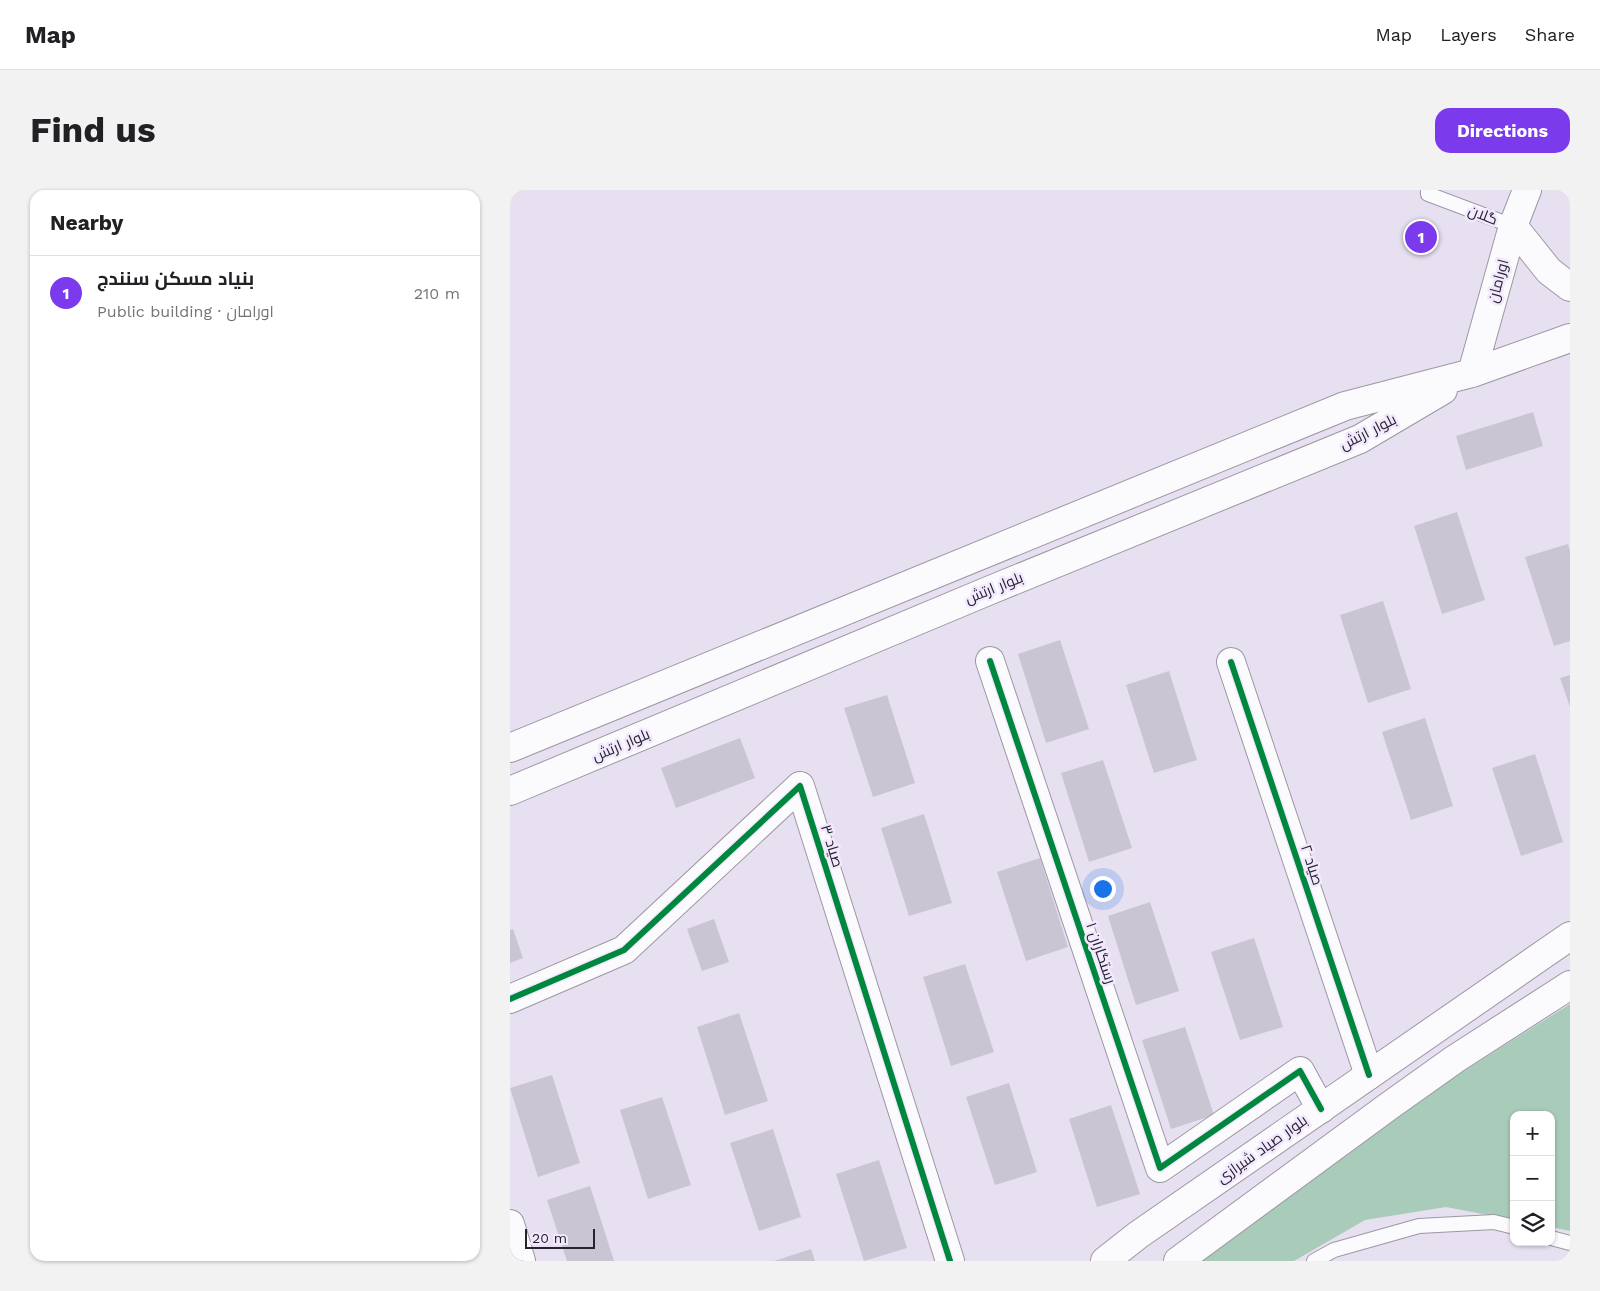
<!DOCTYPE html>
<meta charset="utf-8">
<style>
:root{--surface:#fff;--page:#f2f2f2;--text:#202124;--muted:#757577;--line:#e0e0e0;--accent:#7c3aed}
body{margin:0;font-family:"Work Sans",Cairo,sans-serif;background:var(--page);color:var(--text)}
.controls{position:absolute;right:15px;bottom:15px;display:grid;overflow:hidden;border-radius:10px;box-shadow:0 1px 4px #0004}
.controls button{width:45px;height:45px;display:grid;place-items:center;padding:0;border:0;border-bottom:1px solid var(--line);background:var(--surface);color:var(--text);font:25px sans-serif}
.scale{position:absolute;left:15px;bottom:12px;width:70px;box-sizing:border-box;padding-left:5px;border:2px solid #27232d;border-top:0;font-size:14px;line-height:18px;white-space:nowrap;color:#27232d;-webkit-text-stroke:4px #f2e9ff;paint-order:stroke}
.you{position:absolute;left:592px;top:698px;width:18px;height:18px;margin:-12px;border:4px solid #fff;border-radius:50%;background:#1a73e8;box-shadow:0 0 0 8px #1a73e833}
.badge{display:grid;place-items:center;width:32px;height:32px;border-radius:50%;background:var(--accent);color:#fff;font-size:16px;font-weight:700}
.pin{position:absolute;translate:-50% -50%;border:2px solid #fff;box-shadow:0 1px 5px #0006}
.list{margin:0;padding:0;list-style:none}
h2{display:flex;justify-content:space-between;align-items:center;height:65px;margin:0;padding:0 20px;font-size:21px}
h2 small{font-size:16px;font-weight:400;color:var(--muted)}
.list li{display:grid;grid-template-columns:32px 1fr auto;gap:15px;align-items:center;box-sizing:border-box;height:75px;padding:0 20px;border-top:1px solid var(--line)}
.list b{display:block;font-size:19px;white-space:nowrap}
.list p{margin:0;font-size:16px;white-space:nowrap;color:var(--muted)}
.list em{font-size:16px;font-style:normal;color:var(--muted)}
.icon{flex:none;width:28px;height:28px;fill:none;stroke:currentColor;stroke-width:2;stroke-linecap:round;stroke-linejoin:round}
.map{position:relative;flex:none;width:1060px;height:1071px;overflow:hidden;border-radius:15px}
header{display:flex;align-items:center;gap:30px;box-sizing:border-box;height:70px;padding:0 25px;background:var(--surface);border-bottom:1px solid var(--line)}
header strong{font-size:24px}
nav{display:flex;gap:28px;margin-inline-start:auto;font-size:18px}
.intro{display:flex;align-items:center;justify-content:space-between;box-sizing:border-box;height:120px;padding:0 30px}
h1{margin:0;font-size:35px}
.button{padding:12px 22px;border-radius:15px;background:var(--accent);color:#fff;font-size:18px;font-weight:700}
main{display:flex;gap:30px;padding:0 30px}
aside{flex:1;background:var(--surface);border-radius:15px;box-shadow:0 1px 4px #0004}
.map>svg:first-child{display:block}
.forest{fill:#a8cbba}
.building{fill:#cac5d2}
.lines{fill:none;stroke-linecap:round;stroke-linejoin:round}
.lane-casing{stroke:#9d97a4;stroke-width:16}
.street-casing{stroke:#9d97a4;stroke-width:30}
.secondary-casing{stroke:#9d97a4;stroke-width:30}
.lane{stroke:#fbfafd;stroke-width:14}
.street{stroke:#fbfafd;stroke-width:28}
.secondary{stroke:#fbfafd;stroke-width:28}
.cycleway-casing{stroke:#f2e9ff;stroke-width:9}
.cycleway{stroke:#00873e;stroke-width:6}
.labels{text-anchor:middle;stroke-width:5;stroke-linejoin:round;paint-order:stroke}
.street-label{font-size:15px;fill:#27232d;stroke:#f2e9ff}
</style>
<header>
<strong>Map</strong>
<nav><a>Map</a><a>Layers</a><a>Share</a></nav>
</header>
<div class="intro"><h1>Find us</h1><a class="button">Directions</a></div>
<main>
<aside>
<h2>Nearby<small></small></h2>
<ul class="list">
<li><span class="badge">1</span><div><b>بنیاد مسکن سنندج</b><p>Public building · اورامان</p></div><em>210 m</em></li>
</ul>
</aside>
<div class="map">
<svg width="1060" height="1071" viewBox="0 0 1060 1071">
<rect width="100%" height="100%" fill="#e7e0f0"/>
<path class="forest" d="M1060 814V1041L1041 1037V925H1004V1030L936 1017 855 1030 784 1071H687L876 930Z"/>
<path class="building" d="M1023 222 1033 256 956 280 946 246Z
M947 322 975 410 932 424 904 336Z
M1058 354 1060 361V451L1044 456 1015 367Z
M873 411 901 499 858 513 830 425Z
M550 450 579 539 536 553 508 464Z
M659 481 687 570 644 583 616 495Z
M1060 485V517L1050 488Z
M377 505 405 593 363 607 334 518Z
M915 528 943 616 901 630 872 542Z
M230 548 245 588 166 618 151 578Z
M1025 564 1053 652 1011 666 982 578Z
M593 570 622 658 579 672 551 583Z
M414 624 442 713 399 726 371 638Z
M530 668 558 757 516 771 487 682Z
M640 712 669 801 626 815 598 726Z
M204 729 219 772 192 781 177 739Z
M3 739 13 768 0 773V740Z
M744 748 773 837 730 850 701 762Z
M455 774 484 862 441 876 413 787Z
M229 823 258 911 215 925 187 837Z
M675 837 704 925 661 939 632 850Z
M42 885 70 973 28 987 0 898Z
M499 893 527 982 485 995 456 907Z
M152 907 181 995 138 1009 110 920Z
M601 915 630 1004 587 1017 559 929Z
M263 939 291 1027 249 1041 220 953Z
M369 970 397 1058 354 1071 326 984Z
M80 996 104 1071H57L37 1010Z
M301 1059 305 1071H264Z"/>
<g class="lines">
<defs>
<path id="lane" d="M918 0V4L1003 36
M1041 1048 1060 1053
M804 1071 824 1060 909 1036 984 1032 1004 1037"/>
<path id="street" d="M480 471 650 978 790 881 811 919
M721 472 859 885
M0 809 114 760 290 596 440 1071
M0 1034 11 1071"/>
<path id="secondary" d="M1003 36 1039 81 1060 97
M962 183 1003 36 1017 0
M0 558 835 216 962 183 1060 148
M0 601 478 401 850 249 933 200
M595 1071 628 1045 1060 746
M668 1071 879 916 945 869 1060 795"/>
</defs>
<use href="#lane" class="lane-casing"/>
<use href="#street" class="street-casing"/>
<use href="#secondary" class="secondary-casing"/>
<use href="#lane" class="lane"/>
<use href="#street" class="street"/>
<use href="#secondary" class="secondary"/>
<defs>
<path id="cycleway" d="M480 471 650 978 790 881 811 919
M721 472 859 885
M0 809 114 760 290 596 440 1071"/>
</defs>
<use href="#cycleway" class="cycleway-casing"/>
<use href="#cycleway" class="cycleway"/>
</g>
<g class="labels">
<g class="street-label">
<text transform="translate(973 25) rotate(21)" y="5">گلان</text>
<text transform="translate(988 91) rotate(-75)" y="5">اورامان</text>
<text transform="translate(858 242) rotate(-27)" y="5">بلوار ارتش</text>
<text transform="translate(484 398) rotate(-22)" y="5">بلوار ارتش</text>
<text transform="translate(111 555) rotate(-23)" y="5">بلوار ارتش</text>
<text transform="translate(322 656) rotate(73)" y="5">صیاد ۳</text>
<text transform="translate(802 675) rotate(72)" y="5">صیاد ۲</text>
<text transform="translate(591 763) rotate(71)" y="5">رستگاران ۱</text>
<text transform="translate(752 959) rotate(-35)" y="5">بلوار صیاد شیرازی</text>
</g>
</g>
</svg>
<div class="controls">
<button>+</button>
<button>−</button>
<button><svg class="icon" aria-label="layers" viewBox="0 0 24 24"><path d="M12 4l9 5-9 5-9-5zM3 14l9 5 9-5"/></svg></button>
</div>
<div class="scale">20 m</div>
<div class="you"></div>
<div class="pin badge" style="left:911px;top:47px">1</div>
</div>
</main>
